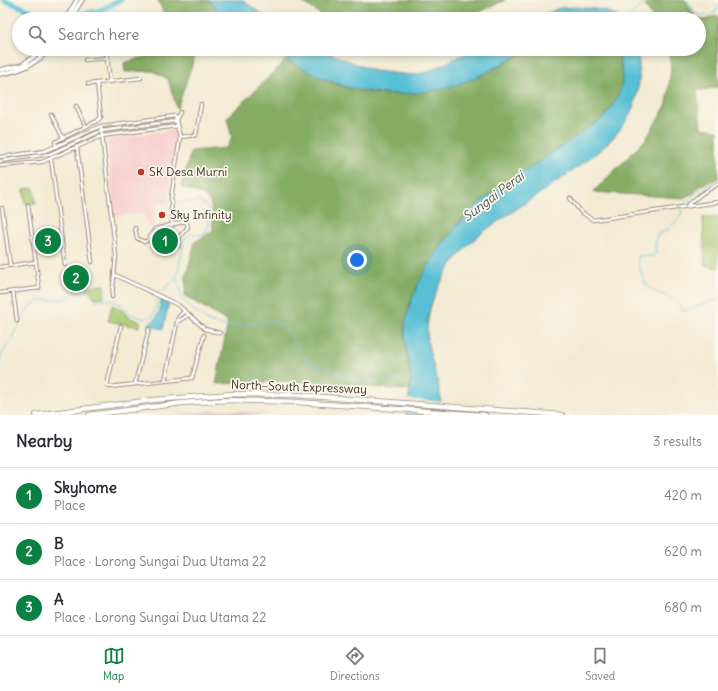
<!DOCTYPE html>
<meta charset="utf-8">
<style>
:root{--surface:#fff;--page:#f7f7f7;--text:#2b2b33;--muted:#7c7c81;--line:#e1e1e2;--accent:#0b8043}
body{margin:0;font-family:Delius,sans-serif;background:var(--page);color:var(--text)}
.you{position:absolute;left:357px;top:260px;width:14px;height:14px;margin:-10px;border:3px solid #fff;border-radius:50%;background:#1a73e8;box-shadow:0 0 0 6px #1a73e833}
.badge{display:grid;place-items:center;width:26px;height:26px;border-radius:50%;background:var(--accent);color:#fff;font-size:13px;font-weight:700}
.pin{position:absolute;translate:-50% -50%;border:2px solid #fff;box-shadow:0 1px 4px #0006}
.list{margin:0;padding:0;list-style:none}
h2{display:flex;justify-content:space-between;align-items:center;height:52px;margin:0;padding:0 16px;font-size:17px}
h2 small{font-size:13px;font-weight:400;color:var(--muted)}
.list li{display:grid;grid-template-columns:26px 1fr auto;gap:12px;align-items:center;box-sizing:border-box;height:56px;padding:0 16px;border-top:1px solid var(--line)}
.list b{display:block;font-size:15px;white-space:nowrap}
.list p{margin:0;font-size:13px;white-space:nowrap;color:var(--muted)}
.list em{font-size:13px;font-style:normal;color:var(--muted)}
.icon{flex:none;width:22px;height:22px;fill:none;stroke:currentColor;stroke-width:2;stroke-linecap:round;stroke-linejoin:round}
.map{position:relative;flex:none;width:718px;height:415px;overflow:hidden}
.search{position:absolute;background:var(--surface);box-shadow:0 2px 6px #0003;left:12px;right:12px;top:12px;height:44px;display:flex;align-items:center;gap:10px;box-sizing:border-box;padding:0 14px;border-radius:22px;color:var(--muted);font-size:15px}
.sheet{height:220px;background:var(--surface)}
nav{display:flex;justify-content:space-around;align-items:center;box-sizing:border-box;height:56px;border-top:1px solid var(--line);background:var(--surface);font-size:11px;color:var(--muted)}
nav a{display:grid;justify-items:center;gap:2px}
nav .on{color:var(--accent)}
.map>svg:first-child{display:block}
.built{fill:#f7d0cf}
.industrial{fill:#d2bec5}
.green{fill:#a6c871;stroke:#707948}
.forest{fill:#84ac63;stroke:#606b40}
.water{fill:#59c0d6;stroke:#4a757a}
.pier{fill:#f3ead3}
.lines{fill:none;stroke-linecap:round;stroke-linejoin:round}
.stream{stroke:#59c0d6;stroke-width:1}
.river{stroke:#59c0d6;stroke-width:5.5}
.street-casing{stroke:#978a78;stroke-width:4.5}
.secondary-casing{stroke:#978a78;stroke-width:5.5}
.highway-casing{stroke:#978a78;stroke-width:6}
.street{stroke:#fff;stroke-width:2.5}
.secondary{stroke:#fff;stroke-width:3.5}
.highway{stroke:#fff;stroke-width:4.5}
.poi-dot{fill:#c8321e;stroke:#fbf7ec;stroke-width:1.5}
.labels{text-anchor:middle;stroke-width:3.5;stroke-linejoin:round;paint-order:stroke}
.poi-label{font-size:12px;fill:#3b2a1e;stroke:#fbf7ec;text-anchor:start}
.street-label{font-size:12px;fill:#3b2a1e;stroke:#fbf7ec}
.water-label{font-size:13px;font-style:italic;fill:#445755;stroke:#fbf7ec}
</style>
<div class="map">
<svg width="718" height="415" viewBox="0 0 718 415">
<rect width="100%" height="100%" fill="#fbf7ec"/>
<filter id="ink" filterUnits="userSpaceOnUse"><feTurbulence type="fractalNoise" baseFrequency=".025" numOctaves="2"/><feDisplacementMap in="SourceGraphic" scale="8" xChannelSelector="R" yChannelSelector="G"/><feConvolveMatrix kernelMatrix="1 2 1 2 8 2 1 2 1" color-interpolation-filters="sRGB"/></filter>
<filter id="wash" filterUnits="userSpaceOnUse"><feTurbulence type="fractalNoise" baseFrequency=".012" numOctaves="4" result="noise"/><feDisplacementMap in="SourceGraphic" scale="16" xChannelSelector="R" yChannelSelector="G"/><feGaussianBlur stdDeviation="0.9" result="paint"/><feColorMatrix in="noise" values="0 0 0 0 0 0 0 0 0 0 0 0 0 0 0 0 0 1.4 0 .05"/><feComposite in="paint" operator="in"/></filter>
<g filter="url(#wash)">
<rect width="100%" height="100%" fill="#f3ead3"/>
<path class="built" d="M173 130 176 132 177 139 168 203 157 204 153 214 155 223 150 232 143 213 115 216 107 140Z"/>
<path class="industrial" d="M224 410 273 415H168Z"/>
<path class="green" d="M34 188 36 203 25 204 24 189Z
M718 216V268L705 265 703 217Z
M105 285 104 297 95 298 85 287Z
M112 305 123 311 128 317 141 322 139 327 108 321Z"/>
<path class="forest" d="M158 0H208L217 10 199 19H166Z
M299 0H505L465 19H328Z
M651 0H685L696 18 704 20 718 15V87L697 91 701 128 718 130V179L701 185 694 193 683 198 593 192 646 139 667 104 671 67 668 49H699V19H653L645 5Z
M170 49H192L196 53 177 109 168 79 153 71 125 72 124 63Z
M530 49H617L622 75V86L616 103 603 118 480 202 462 219 439 249 423 277 406 347 410 375V390L284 381 216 384 228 322 185 296 186 276 195 242 213 231C212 198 213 197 181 187L191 151 226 148 232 138 227 118 286 60C304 69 323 79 341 86 379 100 430 94 467 81 489 73 510 60 530 49Z"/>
<path class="water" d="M208 0H242L269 19H228Z
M578 7 604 10 623 19H535L559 8Z
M271 49H319L374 71 412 75 425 73 475 49H530C509 59 489 73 467 81 395 107 333 92 271 49Z
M617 49H637C639 56 639 63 639 70 642 126 597 154 556 182 531 200 505 216 480 234 449 261 419 306 429 349 434 372 443 391 441 415H406C405 405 410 395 411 385 412 366 404 347 405 328 409 284 449 230 480 202L603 118C624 93 626 80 617 49Z
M161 300 169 303 163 329 147 325 156 319 160 310Z"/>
<path class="pier" d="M406 399 443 402V415L403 413Z"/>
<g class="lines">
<path class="stream" d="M687 0 695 13 704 16 716 12 718 5
M626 19 648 0
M718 182 703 187 684 205 679 218 667 230 658 234 655 246 656 253 653 256H638C637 262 639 266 641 271 647 301 672 288 682 310L686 311 711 301 718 300
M177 200 179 203 188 201 191 204 197 200 209 208V224L205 233 200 235 191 233 185 238 176 279 180 288 181 298C208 324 212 329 250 324 258 323 268 320 275 322 290 327 295 348 306 359 318 369 339 369 352 381L382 383 412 376
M160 292 176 279
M0 361 2 353 9 343 28 308 38 301 64 299 70 296 74 291H88L96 300C108 297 124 303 130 314L145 319 153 316 156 309 157 299"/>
<path class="river" d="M4 0 44 16 77 15 98 11 121 0"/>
</g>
</g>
<g filter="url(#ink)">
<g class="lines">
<defs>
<path id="street" d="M106 49 110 82
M85 60 107 58
M88 84 141 78
M76 106 86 127
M51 114 63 138
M176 120 180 112
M101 126 116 256 112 297
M180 137 196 135 201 104
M56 147 55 142 97 121 101 117 97 83
M77 148 92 262
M0 157 45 151 101 126 175 116 180 137 171 198 172 226
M51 159 65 265
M0 161 50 154 101 131 176 121
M0 166 42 162 102 136 177 126
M570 198 581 212 593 220 718 202
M687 206 701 194 718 184
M2 208 10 265
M135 228 137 238 144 242 148 240 155 229 186 221 188 227 180 236 178 246
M0 267 36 262
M115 275 178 305 205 329 220 333
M13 291 17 321
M0 293 39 288V286L28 205
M179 321 188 315
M121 326 107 385 109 387 192 378 204 335
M165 381 178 318 184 311
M135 384 149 329"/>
<path id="secondary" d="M66 19 77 0
M70 19 82 0
M0 70 22 65 45 49
M0 74C20 71 36 64 50 49"/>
<path id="highway" d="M36 415 153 400 232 394 297 395 562 415
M89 415 183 403 228 400 296 402 485 415"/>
</defs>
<use href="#street" class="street-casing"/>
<use href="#secondary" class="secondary-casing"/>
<use href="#highway" class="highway-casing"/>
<use href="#street" class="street"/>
<use href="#secondary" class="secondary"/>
<use href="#highway" class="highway"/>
</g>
</g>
<g class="poi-dot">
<circle cx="141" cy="172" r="4"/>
<circle cx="162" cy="215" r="4"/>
</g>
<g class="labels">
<g class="poi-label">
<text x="149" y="176">SK Desa Murni</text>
<text x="170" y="219">Sky Infinity</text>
</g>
<g class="street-label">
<text transform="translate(299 387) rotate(2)" y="4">North–South Expressway</text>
</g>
<g class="water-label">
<text transform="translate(493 196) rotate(-37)" y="5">Sungai Perai</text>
</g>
</g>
</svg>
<div class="you"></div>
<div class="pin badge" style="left:165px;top:241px">1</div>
<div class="pin badge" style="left:76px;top:278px">2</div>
<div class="pin badge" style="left:48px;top:241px">3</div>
<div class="search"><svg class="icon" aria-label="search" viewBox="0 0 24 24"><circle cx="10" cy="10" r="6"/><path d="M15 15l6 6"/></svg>Search here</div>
</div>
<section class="sheet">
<h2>Nearby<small>3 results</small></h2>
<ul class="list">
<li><span class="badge">1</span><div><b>Skyhome</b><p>Place</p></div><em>420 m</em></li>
<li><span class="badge">2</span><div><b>B</b><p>Place · Lorong Sungai Dua Utama 22</p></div><em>620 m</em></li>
<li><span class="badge">3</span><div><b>A</b><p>Place · Lorong Sungai Dua Utama 22</p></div><em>680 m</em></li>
</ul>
</section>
<nav>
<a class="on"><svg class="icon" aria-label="map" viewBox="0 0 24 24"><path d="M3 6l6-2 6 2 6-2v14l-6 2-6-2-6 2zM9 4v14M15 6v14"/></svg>Map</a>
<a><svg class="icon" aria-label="directions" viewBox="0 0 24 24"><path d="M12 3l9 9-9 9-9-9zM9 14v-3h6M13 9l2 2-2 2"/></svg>Directions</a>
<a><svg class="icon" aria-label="saved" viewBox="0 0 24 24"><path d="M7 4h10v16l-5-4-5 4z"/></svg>Saved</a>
</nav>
